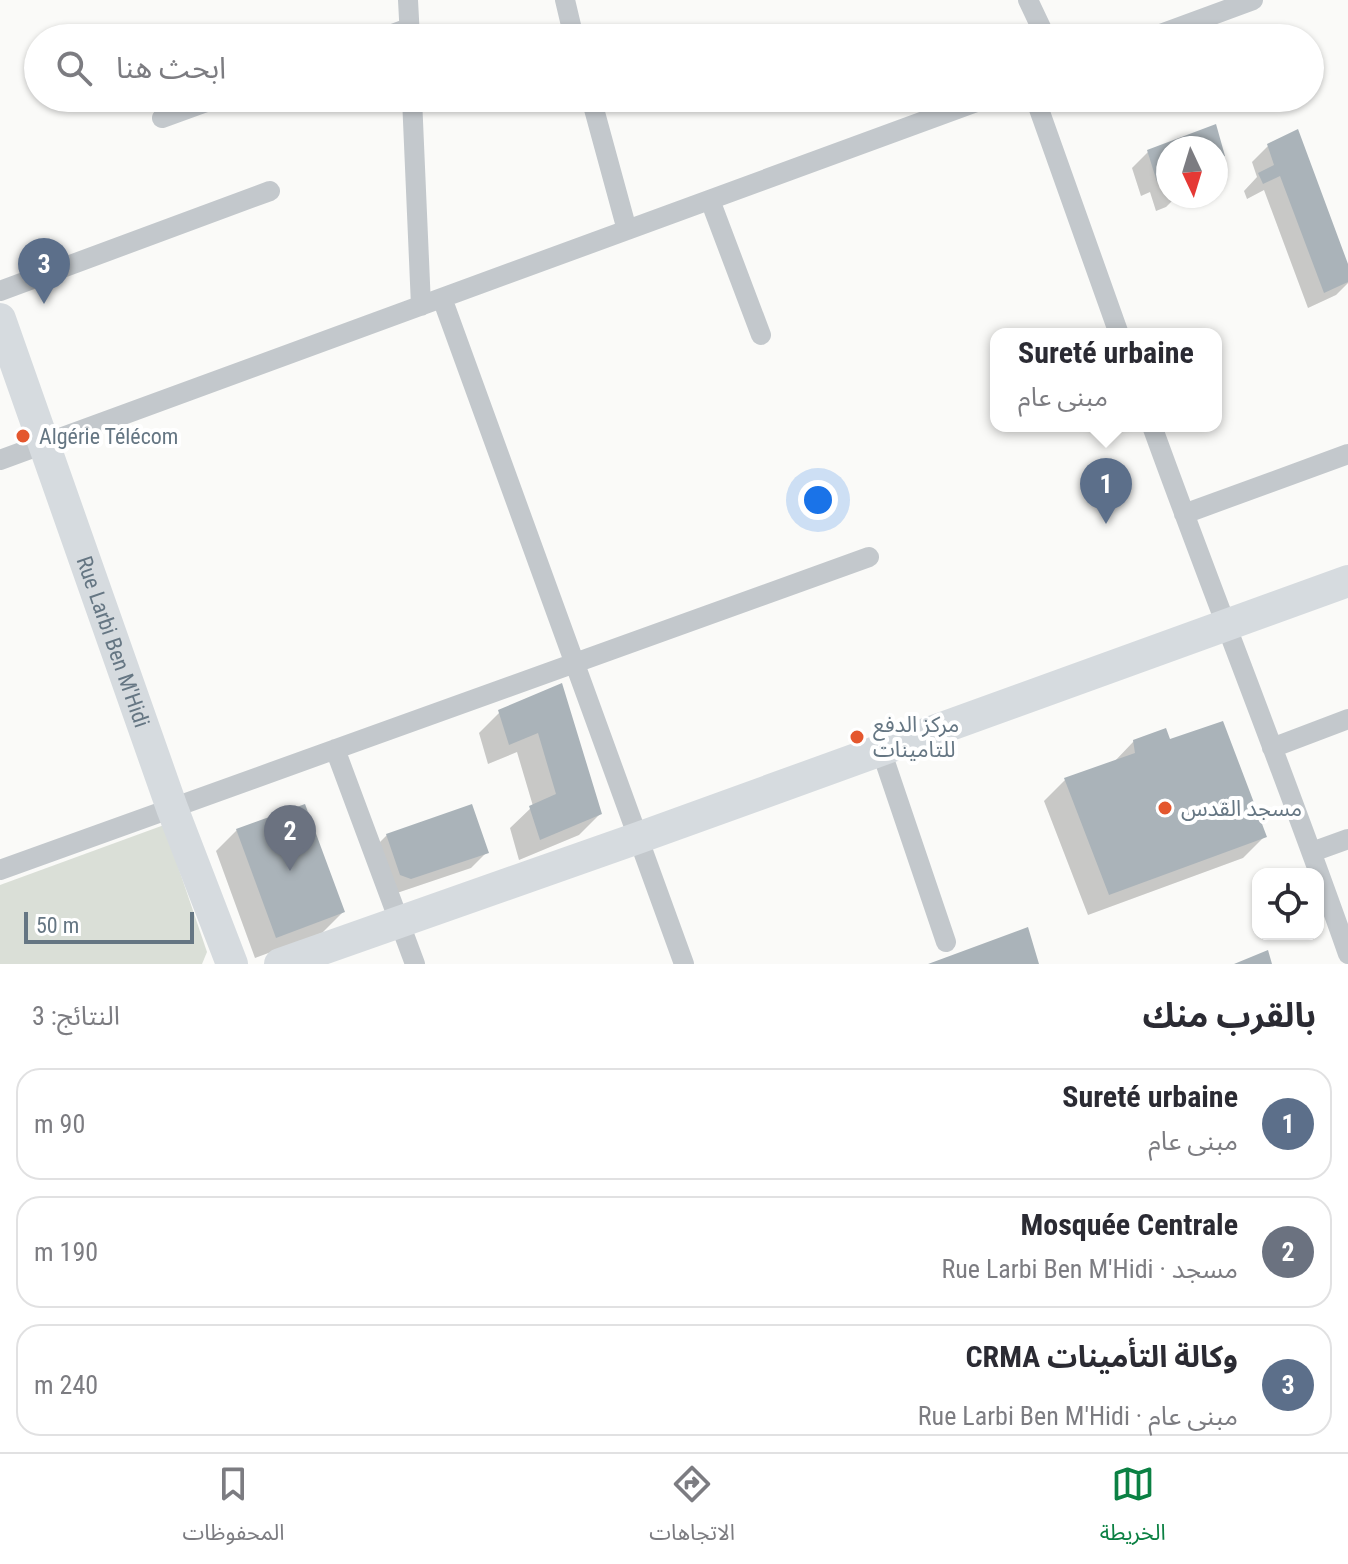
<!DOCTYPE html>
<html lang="ar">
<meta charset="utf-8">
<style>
:root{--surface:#fff;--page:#f2f2f3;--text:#2b2b33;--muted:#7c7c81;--line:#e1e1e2;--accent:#0b8043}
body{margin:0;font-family:"Roboto Condensed","Noto Sans Arabic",sans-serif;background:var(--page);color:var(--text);direction:rtl}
.controls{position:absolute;right:24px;bottom:24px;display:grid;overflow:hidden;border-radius:16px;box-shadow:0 2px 6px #0004}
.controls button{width:72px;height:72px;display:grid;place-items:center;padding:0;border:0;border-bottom:2px solid var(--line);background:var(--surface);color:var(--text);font:40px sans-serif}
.compass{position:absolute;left:1156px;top:136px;width:72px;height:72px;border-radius:50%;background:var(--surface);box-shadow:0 2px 6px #0004;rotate:176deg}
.scale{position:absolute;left:24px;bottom:20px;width:170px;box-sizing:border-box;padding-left:8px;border:4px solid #657683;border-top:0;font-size:22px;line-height:28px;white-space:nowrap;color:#657683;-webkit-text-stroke:6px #fff;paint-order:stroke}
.you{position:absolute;left:818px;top:500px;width:28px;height:28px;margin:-20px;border:6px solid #fff;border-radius:50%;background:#1a73e8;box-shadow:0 0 0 12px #1a73e833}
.badge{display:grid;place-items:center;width:52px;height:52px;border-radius:50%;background:var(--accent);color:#fff;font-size:26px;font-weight:700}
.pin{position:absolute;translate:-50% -66px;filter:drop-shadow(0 2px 4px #0008)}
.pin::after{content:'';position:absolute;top:42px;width:28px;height:24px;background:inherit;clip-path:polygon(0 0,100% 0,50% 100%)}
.popup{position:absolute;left:990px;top:328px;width:232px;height:104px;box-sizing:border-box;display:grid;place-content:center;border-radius:16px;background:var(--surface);filter:drop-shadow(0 2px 6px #0005);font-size:26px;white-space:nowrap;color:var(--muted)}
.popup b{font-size:30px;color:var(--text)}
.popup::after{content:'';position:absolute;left:50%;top:100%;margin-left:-16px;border:16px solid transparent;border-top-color:var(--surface)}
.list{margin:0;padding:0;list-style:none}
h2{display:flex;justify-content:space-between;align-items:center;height:104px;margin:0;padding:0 32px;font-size:34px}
h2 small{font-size:26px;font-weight:400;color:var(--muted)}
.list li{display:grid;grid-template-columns:52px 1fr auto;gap:24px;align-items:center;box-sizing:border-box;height:112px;margin:0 16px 16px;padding:0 16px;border:2px solid var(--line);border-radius:24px}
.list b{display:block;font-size:30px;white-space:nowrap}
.list p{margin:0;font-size:26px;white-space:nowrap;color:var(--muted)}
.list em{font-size:26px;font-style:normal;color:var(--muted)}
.icon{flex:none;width:44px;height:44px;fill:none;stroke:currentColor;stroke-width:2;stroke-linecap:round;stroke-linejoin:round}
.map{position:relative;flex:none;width:1348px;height:964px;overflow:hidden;direction:ltr}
.search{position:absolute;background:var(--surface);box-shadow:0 2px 6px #0004;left:24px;right:24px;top:24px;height:88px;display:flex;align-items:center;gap:20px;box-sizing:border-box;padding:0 28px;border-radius:44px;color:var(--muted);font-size:30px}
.sheet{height:488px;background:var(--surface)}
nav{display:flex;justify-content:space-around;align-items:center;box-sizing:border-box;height:112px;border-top:2px solid var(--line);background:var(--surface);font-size:22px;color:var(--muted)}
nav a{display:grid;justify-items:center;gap:4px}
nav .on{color:var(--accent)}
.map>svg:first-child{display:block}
.green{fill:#dadfd7}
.shadow{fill:#0003}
.building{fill:#aab3b9}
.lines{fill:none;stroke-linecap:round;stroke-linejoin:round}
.minor{stroke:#c3c8cc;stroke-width:20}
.primary{stroke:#d6dbdf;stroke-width:32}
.poi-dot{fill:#e4572e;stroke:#fff;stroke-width:3}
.labels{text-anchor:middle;stroke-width:8;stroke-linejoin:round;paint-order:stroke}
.poi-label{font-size:22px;fill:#657683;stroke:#fff;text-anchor:start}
.street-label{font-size:22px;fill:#657683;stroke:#fff}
</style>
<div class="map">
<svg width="1348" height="964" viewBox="0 0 1348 964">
<rect width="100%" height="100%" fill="#fafaf8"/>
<path class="green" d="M164 825 207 952 202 964H0V885Z"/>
<path class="shadow" d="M1215 127 1223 155 1216 162V148H1168V196H1177L1166 207 1156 211 1150 192 1141 196 1132 168 1148 152Z
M1268 146 1348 268V283L1336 295 1308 308 1264 190 1247 199 1244 191 1257 177 1252 162Z
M561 686 600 814 579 835 519 860 510 828 533 806 517 752 488 764 479 733 500 712Z
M1134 741 1169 742 1264 837 1243 858 1088 915 1044 801 1065 780 1113 763Z
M237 830 343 912 322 933 255 958 216 851Z
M387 835 487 852 471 868 394 894 371 851Z"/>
<path class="building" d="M1216 124 1225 156 1216 159V148H1168V177L1157 182 1147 150Z
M1298 129 1348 264V282L1324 293 1280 176 1263 184 1258 173 1274 165 1267 144Z
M562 683 602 814 540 840 529 806 556 794 538 733 509 745 498 710Z
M1223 721 1267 837 1109 895 1064 778 1135 753 1133 740 1166 728 1170 739Z
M305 804 345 912 276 938 236 829Z
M472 804 489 853 411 879 400 875 386 834Z
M1028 927 1039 964H928Z
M1268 950 1272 964H1234Z"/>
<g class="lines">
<path class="minor" d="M408 0 410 38
M565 0 574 38
M1028 0 1046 38
M382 38 409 28
M1150 38 1253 0
M412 98 421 306
M591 98 627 230
M1035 98 1119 334
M162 118 217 98
M710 200 761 335
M0 291 270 191
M442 298 684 964
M1152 426C1216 603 1286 777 1348 954
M0 460 987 98
M1184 514 1348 454
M1272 748 1348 719
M335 749 415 964
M881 750 946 942
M1312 852 1348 839
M0 870 869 557"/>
<g class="primary">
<path id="s1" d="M0 319 172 808 232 964"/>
<path d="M280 964 638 838 1348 581"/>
</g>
</g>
<g class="poi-dot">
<circle cx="23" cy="436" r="8"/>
<circle cx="857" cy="737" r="8"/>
<circle cx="1165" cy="808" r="8"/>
</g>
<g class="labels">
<g class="poi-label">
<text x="39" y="444">Algérie Télécom</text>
<text x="873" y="732">مركز الدفع<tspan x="873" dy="25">للتامينات</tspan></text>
<text x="1181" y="816">مسجد القدس</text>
</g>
<g class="street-label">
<text dy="8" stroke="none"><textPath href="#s1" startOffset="342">Rue Larbi Ben M'Hidi</textPath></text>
</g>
</g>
</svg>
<div class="controls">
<button><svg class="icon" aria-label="locate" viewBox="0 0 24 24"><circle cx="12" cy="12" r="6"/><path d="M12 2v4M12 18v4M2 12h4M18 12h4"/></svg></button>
</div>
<svg class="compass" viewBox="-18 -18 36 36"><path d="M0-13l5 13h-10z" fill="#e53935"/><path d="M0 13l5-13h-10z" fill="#7c7c81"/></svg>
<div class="scale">50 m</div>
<div class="you"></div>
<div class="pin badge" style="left:1106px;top:524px;background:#5c6f8a">1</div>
<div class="popup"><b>Sureté urbaine</b>مبنى عام</div>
<div class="pin badge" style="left:290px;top:871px;background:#6b7280">2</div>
<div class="pin badge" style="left:44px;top:304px;background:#5c6f8a">3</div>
<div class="search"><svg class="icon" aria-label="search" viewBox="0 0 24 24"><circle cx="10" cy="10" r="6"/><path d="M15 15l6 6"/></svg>ابحث هنا</div>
</div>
<section class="sheet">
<h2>بالقرب منك<small>النتائج: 3</small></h2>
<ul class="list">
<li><span class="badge" style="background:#5c6f8a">1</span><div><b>Sureté urbaine</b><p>مبنى عام</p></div><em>90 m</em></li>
<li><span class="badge" style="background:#6b7280">2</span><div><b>Mosquée Centrale</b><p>مسجد · Rue Larbi Ben M'Hidi</p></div><em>190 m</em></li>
<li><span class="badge" style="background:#5c6f8a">3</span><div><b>وكالة التأمينات CRMA</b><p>مبنى عام · Rue Larbi Ben M'Hidi</p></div><em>240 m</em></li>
</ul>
</section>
<nav>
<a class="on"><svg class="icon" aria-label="map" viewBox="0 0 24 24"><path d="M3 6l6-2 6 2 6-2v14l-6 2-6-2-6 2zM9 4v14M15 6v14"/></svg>الخريطة</a>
<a><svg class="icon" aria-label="directions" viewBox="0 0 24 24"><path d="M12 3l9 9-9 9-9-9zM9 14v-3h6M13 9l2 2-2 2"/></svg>الاتجاهات</a>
<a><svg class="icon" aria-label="saved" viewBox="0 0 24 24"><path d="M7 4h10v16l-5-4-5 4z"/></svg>المحفوظات</a>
</nav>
